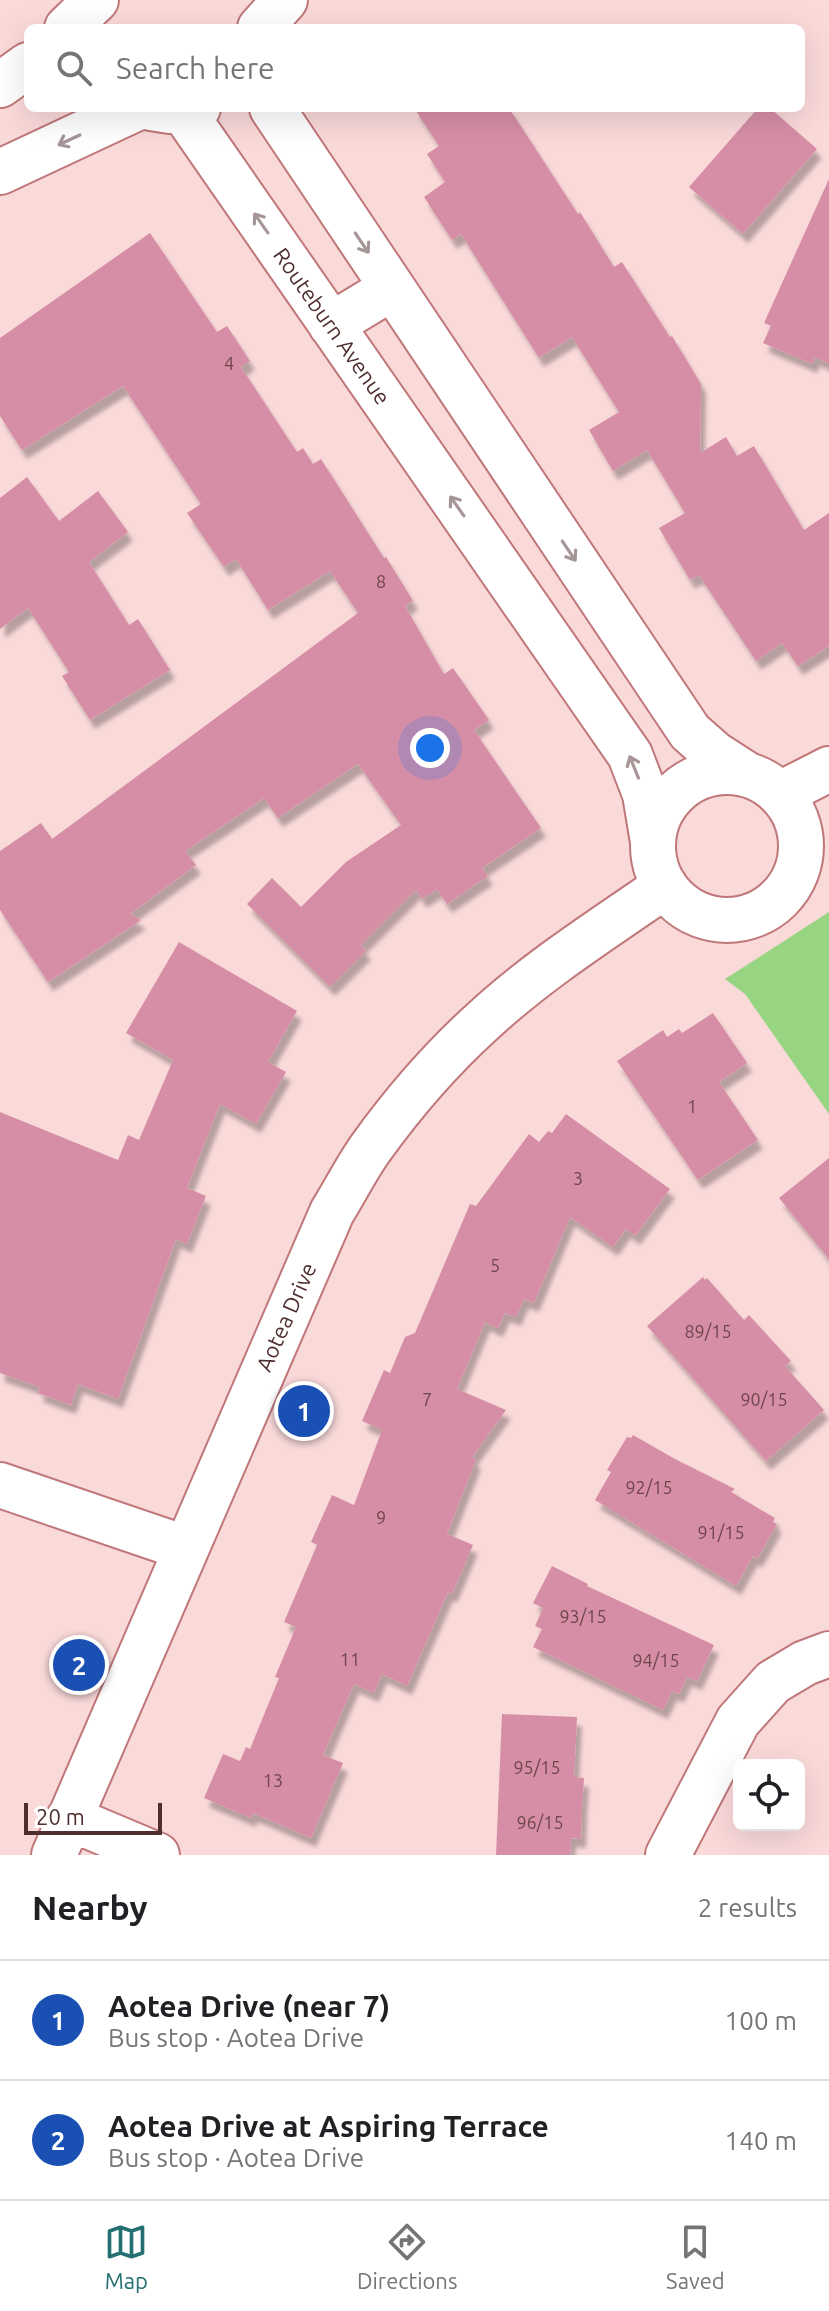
<!DOCTYPE html>
<meta charset="utf-8">
<style>
:root{--surface:#fff;--page:#f2f2f2;--text:#202124;--muted:#757577;--line:#e0e0e0;--accent:#246f72}
body{margin:0;font-family:Ubuntu,sans-serif;background:var(--page);color:var(--text)}
.controls{position:absolute;right:24px;bottom:24px;display:grid;overflow:hidden;border-radius:12px;box-shadow:0 8px 32px #0002}
.controls button{width:72px;height:72px;display:grid;place-items:center;padding:0;border:0;border-bottom:2px solid var(--line);background:var(--surface);color:var(--text);font:40px sans-serif}
.scale{position:absolute;left:24px;bottom:20px;width:138px;box-sizing:border-box;padding-left:8px;border:4px solid #4e2e2f;border-top:0;font-size:22px;line-height:28px;white-space:nowrap;color:#4e2e2f;-webkit-text-stroke:6px #fff;paint-order:stroke}
.you{position:absolute;left:430px;top:748px;width:28px;height:28px;margin:-20px;border:6px solid #fff;border-radius:50%;background:#1a73e8;box-shadow:0 0 0 12px #1a73e833}
.badge{display:grid;place-items:center;width:52px;height:52px;border-radius:50%;background:var(--accent);color:#fff;font-size:26px;font-weight:700}
.pin{position:absolute;translate:-50% -50%;border:4px solid #fff;box-shadow:0 2px 8px #0006}
.list{margin:0;padding:0;list-style:none}
h2{display:flex;justify-content:space-between;align-items:center;height:104px;margin:0;padding:0 32px;font-size:34px}
h2 small{font-size:26px;font-weight:400;color:var(--muted)}
.list li{display:grid;grid-template-columns:52px 1fr auto;gap:24px;align-items:center;box-sizing:border-box;height:120px;padding:0 32px;border-top:2px solid var(--line)}
.list b{display:block;font-size:30px;white-space:nowrap}
.list p{margin:0;font-size:26px;white-space:nowrap;color:var(--muted)}
.list em{font-size:26px;font-style:normal;color:var(--muted)}
.icon{flex:none;width:44px;height:44px;fill:none;stroke:currentColor;stroke-width:2;stroke-linecap:round;stroke-linejoin:round}
.map{position:relative;flex:none;width:829px;height:1855px;overflow:hidden}
.search{position:absolute;background:var(--surface);box-shadow:0 8px 32px #0002;left:24px;right:24px;top:24px;height:88px;display:flex;align-items:center;gap:20px;box-sizing:border-box;padding:0 28px;border-radius:12px;color:var(--muted);font-size:30px}
.sheet{height:344px;background:var(--surface)}
nav{display:flex;justify-content:space-around;align-items:center;box-sizing:border-box;height:112px;border-top:2px solid var(--line);background:var(--surface);font-size:22px;color:var(--muted)}
nav a{display:grid;justify-items:center;gap:4px}
nav .on{color:var(--accent)}
.map>svg:first-child{display:block}
.green{fill:#97d582}
.building{fill:#d68ea6;filter:url(#shadow)}
.lines{fill:none;stroke-linecap:round;stroke-linejoin:round}
.minor-casing{stroke:#c07779;stroke-width:48}
.major-casing{stroke:#c07779;stroke-width:48}
.minor{stroke:#fff;stroke-width:44}
.major{stroke:#fff;stroke-width:44}
.oneway{stroke:#a69697}
.labels{text-anchor:middle;stroke-width:8;stroke-linejoin:round;paint-order:stroke}
.number-label{font-size:18px;fill:#70464d}
.street-label{font-size:22px;fill:#4e2e2f;stroke:#fff}
</style>
<div class="map">
<svg width="829" height="1855" viewBox="0 0 829 1855">
<defs>
<filter id="shadow"><feDropShadow dx="5" dy="9" stdDeviation="2" flood-color="#0004"/></filter>
</defs>
<rect width="100%" height="100%" fill="#fad9d9"/>
<path class="green" d="M829 912V1114L745 994 725 979Z"/>
<path class="building" d="M414 108H509L578 214 580 212 614 267 622 262 670 337 672 336 701 384 700 453 726 437 737 456 754 446 804 530 829 513V646L798 666 782 643 756 661 699 575 690 580 659 528 685 513 647 450 613 471 589 430 619 412 572 337 539 358 461 234 452 240 424 197 445 182 427 154 439 146Z
M758 108H770L817 149 743 234 689 187Z
M829 179V364L815 357 812 364 763 343 771 326 764 323Z
M150 233 217 332 227 326 250 361 241 367 297 452 303 448 313 464 321 459 384 558 386 557 413 601 405 606 444 674 453 668 489 720 474 730 541 828 482 868 488 876 447 904 437 889 422 899 416 890 361 945 366 951 330 987 247 904 272 878 301 907 346 862 401 825 358 764 278 818 264 798 185 851 196 865 130 914 141 920 48 982 0 910V851L41 823 52 839 358 613 330 571 268 610 236 559 224 567 187 513 201 504 123 386 22 450 0 416V338Z
M27 477 59 521 98 491 128 532 89 562 129 625 138 619 170 670 90 720 62 676 69 672 28 608 0 629V498Z
M179 942 297 1011 268 1062 286 1072 256 1124 220 1104 187 1188 206 1196 187 1244 176 1239 118 1399 78 1384 71 1405 38 1393 40 1387 0 1373V1112L118 1160 128 1135 139 1140 173 1060 126 1033Z
M713 1013 747 1063 719 1082 758 1140 698 1180 617 1061 663 1030 667 1037 679 1029 682 1033Z
M566 1114 670 1189 635 1236 626 1229 613 1247 570 1217 534 1303 524 1299 516 1317 505 1313 498 1328 485 1322 457 1389 506 1410 472 1457 476 1460 447 1534 473 1545 452 1594 448 1592 407 1686 382 1674 374 1693 354 1684 323 1755 343 1763 311 1838 253 1813 251 1818 204 1798 223 1754 240 1761 246 1747 250 1749 279 1678 275 1677 296 1627 284 1622 317 1545 311 1542 332 1495 354 1505 382 1430 362 1421 384 1370 390 1373 405 1337 415 1333 470 1204 476 1206 529 1134 539 1142 548 1131 552 1133Z
M829 1158V1259L779 1198Z
M703 1277 705 1280 707 1278 744 1320 749 1315 769 1337 791 1361 785 1366 824 1410 766 1461 647 1326Z
M633 1435 675 1459 735 1489 731 1492 775 1518 773 1522 777 1524 757 1559 753 1556 736 1586 595 1500 611 1472 607 1470 627 1437 631 1438Z
M552 1566 588 1584 587 1586 714 1645 697 1681 687 1677 679 1694 672 1691 663 1710 533 1647 542 1629 535 1626 543 1608 533 1603Z
M502 1714 577 1717 574 1777 584 1778 582 1807 581 1839 571 1838 570 1855H496Z"/>
<g class="lines">
<defs>
<path id="minor" d="M272 108 690 732 715 754 746 774
M183 111 630 755 645 794 653 842
M331 325 392 288
M653 846a74 74 0 1 1 148 0a74 74 0 1 1-148 0Z
M780 794 829 769
M0 1485 185 1548
M69 1818 157 1855
M54 1855 332 1212C345 1191 356 1169 370 1149 403 1103 441 1059 483 1021 538 970 603 929 665 886
M668 1855 738 1721 773 1682 805 1663 829 1654"/>
<path id="major" d="M67 28 96 0
M260 28 285 0
M0 85 28 65
M151 108 170 111 198 108
M0 172 137 108"/>
</defs>
<use href="#minor" class="minor-casing"/>
<use href="#major" class="major-casing"/>
<use href="#minor" class="minor"/>
<use href="#major" class="major"/>
</g>
<defs><path id="oneway-shaft" d="M-6 0H5M1.5-3L5.5 0L1.5 3" fill="none" stroke-width="1.6" stroke-linecap="round" stroke-linejoin="round" transform="scale(2)"/></defs>
<g class="oneway">
<use href="#oneway-shaft" transform="translate(69 140) rotate(155)"/>
<use href="#oneway-shaft" transform="translate(261 223) rotate(-125)"/>
<use href="#oneway-shaft" transform="translate(362 243) rotate(56)"/>
<use href="#oneway-shaft" transform="translate(457 506) rotate(-125)"/>
<use href="#oneway-shaft" transform="translate(569 551) rotate(56)"/>
<use href="#oneway-shaft" transform="translate(634 767) rotate(-112)"/>
</g>
<g class="labels">
<g class="number-label">
<text x="229" y="370">4</text>
<text x="381" y="588">8</text>
<text x="692" y="1113">1</text>
<text x="578" y="1185">3</text>
<text x="495" y="1272">5</text>
<text x="708" y="1338">89/15</text>
<text x="427" y="1406">7</text>
<text x="764" y="1406">90/15</text>
<text x="649" y="1494">92/15</text>
<text x="381" y="1524">9</text>
<text x="721" y="1539">91/15</text>
<text x="583" y="1623">93/15</text>
<text x="350" y="1666">11</text>
<text x="656" y="1667">94/15</text>
<text x="537" y="1774">95/15</text>
<text x="273" y="1787">13</text>
<text x="540" y="1829">96/15</text>
</g>
<g class="street-label">
<text transform="translate(332 326) rotate(55)" y="8">Routeburn Avenue</text>
<text transform="translate(286 1317) rotate(-66)" y="8">Aotea Drive</text>
</g>
</g>
</svg>
<div class="controls">
<button><svg class="icon" aria-label="locate" viewBox="0 0 24 24"><circle cx="12" cy="12" r="6"/><path d="M12 2v4M12 18v4M2 12h4M18 12h4"/></svg></button>
</div>
<div class="scale">20 m</div>
<div class="you"></div>
<div class="pin badge" style="left:304px;top:1411px;background:#1a4fb4">1</div>
<div class="pin badge" style="left:79px;top:1665px;background:#1a4fb4">2</div>
<div class="search"><svg class="icon" aria-label="search" viewBox="0 0 24 24"><circle cx="10" cy="10" r="6"/><path d="M15 15l6 6"/></svg>Search here</div>
</div>
<section class="sheet">
<h2>Nearby<small>2 results</small></h2>
<ul class="list">
<li><span class="badge" style="background:#1a4fb4">1</span><div><b>Aotea Drive (near 7)</b><p>Bus stop · Aotea Drive</p></div><em>100 m</em></li>
<li><span class="badge" style="background:#1a4fb4">2</span><div><b>Aotea Drive at Aspiring Terrace</b><p>Bus stop · Aotea Drive</p></div><em>140 m</em></li>
</ul>
</section>
<nav>
<a class="on"><svg class="icon" aria-label="map" viewBox="0 0 24 24"><path d="M3 6l6-2 6 2 6-2v14l-6 2-6-2-6 2zM9 4v14M15 6v14"/></svg>Map</a>
<a><svg class="icon" aria-label="directions" viewBox="0 0 24 24"><path d="M12 3l9 9-9 9-9-9zM9 14v-3h6M13 9l2 2-2 2"/></svg>Directions</a>
<a><svg class="icon" aria-label="saved" viewBox="0 0 24 24"><path d="M7 4h10v16l-5-4-5 4z"/></svg>Saved</a>
</nav>
